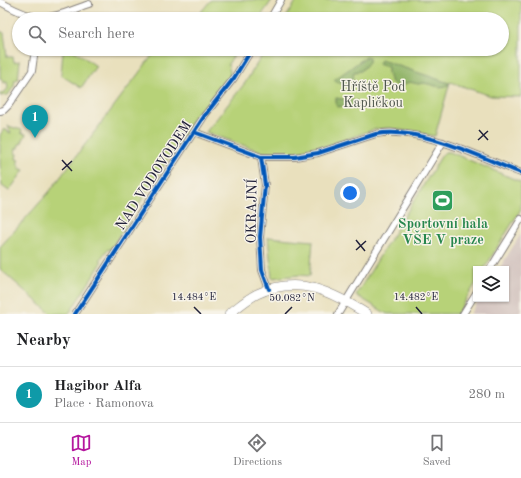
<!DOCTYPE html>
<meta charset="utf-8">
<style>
:root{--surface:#fff;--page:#f2f2f2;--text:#202124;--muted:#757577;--line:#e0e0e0;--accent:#b5179e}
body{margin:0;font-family:"Old Standard TT",serif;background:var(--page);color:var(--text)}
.controls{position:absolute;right:12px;bottom:12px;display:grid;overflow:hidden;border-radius:0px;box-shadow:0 1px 3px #0004}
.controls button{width:36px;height:36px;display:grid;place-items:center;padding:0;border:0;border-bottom:1px solid var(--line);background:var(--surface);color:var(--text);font:20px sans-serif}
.you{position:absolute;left:350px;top:193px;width:14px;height:14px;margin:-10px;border:3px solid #fff;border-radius:50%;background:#1a73e8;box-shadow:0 0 0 6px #1a73e833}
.badge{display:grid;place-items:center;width:26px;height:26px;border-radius:50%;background:var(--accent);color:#fff;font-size:13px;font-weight:700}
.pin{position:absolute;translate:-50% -33px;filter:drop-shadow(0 1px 2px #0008)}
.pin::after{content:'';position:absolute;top:21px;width:14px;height:12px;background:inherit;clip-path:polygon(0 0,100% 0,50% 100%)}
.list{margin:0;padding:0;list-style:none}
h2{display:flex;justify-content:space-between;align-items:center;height:52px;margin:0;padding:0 16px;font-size:17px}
h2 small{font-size:13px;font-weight:400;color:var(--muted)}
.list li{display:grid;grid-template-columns:26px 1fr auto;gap:12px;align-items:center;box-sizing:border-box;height:56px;padding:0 16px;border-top:1px solid var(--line)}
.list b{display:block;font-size:15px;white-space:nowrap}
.list p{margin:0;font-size:13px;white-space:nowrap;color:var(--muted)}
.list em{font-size:13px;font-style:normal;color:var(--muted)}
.icon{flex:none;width:22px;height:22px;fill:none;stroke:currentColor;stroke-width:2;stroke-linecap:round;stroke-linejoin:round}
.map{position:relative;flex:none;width:521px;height:314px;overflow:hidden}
.search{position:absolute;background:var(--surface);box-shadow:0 1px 3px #0004;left:12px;right:12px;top:12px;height:44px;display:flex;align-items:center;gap:10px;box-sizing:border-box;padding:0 14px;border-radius:22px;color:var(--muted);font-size:15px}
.sheet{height:108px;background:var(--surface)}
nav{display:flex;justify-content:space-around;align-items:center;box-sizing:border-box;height:56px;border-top:1px solid var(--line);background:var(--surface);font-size:11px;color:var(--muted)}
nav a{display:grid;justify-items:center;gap:2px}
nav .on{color:var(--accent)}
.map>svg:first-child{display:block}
.industrial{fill:#d0c0bc}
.green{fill:#b7d278;stroke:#6c7a5a}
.forest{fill:#91b468;stroke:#5a6b52}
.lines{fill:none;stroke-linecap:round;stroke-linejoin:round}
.street-casing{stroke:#86817c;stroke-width:8}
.secondary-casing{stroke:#86817c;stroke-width:10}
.street{stroke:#fff;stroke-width:6}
.secondary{stroke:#fff;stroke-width:9}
.cycleway-casing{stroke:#f7f3e8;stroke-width:6}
.cycleway{stroke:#0057b8;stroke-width:4}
.ticks{fill:none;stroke:#22223b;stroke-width:1.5}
.labels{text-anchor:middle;stroke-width:3;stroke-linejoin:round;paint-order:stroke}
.park-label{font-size:14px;fill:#4f574d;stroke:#f7f3e8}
.street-label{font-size:14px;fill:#22223b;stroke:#f7f3e8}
.leisure-label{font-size:14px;font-weight:bold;fill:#27864d;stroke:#f7f3e8}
.ticks-label{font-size:10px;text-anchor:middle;fill:#22223b;stroke:#f7f3e8;stroke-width:3;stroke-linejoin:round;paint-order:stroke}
</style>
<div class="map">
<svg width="521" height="314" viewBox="0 0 521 314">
<rect width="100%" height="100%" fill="#f7f3e8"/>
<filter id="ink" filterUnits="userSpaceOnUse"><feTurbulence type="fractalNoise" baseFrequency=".025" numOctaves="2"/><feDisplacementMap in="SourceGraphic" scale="8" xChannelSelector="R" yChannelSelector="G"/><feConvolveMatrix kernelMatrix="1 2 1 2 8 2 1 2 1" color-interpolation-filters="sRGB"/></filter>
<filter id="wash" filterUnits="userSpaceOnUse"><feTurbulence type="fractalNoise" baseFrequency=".012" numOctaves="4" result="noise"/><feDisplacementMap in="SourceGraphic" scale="16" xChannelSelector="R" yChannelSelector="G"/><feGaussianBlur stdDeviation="0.9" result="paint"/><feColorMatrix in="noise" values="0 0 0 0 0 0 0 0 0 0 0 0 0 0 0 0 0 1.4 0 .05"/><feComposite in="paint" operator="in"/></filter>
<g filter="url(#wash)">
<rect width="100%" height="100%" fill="#e9e0bd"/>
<path class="industrial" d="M521 234V314H470L479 299H506V269H499Z"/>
<path class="green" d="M211 0H272L259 19H195Z
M297 0H521V97L491 96 450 82 435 136 389 128 375 129 313 151 268 154 206 132 245 83 266 49H502V19H285Z
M0 31 4 33 7 57H13L14 62 20 61 18 80H15L14 86 8 95 0 96V93L5 92 8 88 7 82 3 83 2 79H0Z
M157 49H238L228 64 231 76 205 109 198 111 110 250 108 249 101 258V264L70 312 68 314H51L0 269V247L50 191Z
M63 51H75L96 66 81 88 61 75Z
M8 126 22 130 21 133 26 134 21 144H19L18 148H16L15 153 17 154 16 159 19 160 17 164 20 165 19 168 24 170 9 191 2 186 0 165V135L4 129 8 131V133H11Z
M445 152H450L521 182V209L484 269H476V283L457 314H387L356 295 442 155Z
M268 237 313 241 310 276 300 275 272 278Z"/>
<path class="forest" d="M367 56 369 57V62L361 71 354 72C353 74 354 77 353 79 352 86 339 83 335 81L334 80Z
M381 60 449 83 448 85C438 91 427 80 419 84 417 84 411 82 409 82 406 83 404 86 401 86 391 87 387 75 388 67L378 64Z
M336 98 357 101 360 103V106L356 109 348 108 344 106 337 107 336 105Z"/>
</g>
<g filter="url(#ink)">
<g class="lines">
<defs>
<path id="street" d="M0 2C12 8 25 16 38 17 55 19 73 9 89 4
M270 19 281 0
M0 111 4 110 8 106 32 71 35 49
M194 132 261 157H295L318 153 376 134C420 126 480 157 521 173
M261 157 265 185 260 237 262 270 269 289
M490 269 521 219
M75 314 205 115 234 78 252 49
M338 314 443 142
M463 314 476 293"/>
<path id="secondary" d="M229 314C238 307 247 299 257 294 299 274 331 292 367 314"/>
</defs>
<use href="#street" class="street-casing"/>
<use href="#secondary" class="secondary-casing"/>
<use href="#street" class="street"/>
<use href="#secondary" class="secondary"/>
<defs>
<path id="cycleway" d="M194 132 261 157H295L318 153 376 134C420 126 480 157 521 173
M261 157 265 185 260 237 262 270 269 289
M75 314 205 115 234 78 252 49"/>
</defs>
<use href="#cycleway" class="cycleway-casing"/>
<use href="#cycleway" class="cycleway"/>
</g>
</g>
<path class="ticks" d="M479 130 488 140M478 140 488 131M62 160 72 171M62 170 72 161M356 240 365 251M356 250 366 241M194 307 201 314M416 307 422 314M285 314 292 307"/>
<defs>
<symbol id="stadium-square" viewBox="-11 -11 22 22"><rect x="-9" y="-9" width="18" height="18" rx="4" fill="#2e9e5b" stroke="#f7f3e8"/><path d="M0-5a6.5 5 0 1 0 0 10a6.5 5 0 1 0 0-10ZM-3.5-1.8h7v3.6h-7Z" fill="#fff"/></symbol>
</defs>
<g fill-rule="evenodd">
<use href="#stadium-square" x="430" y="188" width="25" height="25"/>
</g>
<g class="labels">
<g class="park-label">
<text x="373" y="91">Hříště Pod<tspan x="373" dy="16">Kapličkou</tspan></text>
</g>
<g class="street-label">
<text transform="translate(153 175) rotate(-57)" y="5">NAD VODOVODEM</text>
<text transform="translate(251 211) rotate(-89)" y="5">OKRAJNÍ</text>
</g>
<g class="leisure-label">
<text x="443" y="228">Sportovní hala<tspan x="443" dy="16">VŠE V praze</tspan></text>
</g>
</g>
<g class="ticks-label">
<text x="194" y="300">14.484°E</text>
<text x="416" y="300">14.482°E</text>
<text x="292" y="301">50.082°N</text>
</g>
</svg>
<div class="controls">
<button><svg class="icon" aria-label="layers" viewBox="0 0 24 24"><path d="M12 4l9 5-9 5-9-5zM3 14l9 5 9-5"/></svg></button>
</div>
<div class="you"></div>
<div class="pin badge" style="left:35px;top:138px;background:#0f9aa8">1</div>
<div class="search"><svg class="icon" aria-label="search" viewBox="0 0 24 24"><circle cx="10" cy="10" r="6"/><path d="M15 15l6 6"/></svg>Search here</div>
</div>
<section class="sheet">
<h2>Nearby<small></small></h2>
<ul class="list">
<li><span class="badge" style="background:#0f9aa8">1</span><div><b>Hagibor Alfa</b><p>Place · Ramonova</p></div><em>280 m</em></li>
</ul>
</section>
<nav>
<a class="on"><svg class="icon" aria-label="map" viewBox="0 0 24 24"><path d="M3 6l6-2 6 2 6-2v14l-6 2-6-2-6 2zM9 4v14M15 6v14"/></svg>Map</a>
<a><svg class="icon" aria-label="directions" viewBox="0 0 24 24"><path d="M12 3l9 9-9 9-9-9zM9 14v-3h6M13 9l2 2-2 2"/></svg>Directions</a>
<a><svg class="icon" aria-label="saved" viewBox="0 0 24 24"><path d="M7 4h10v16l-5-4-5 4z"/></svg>Saved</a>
</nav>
